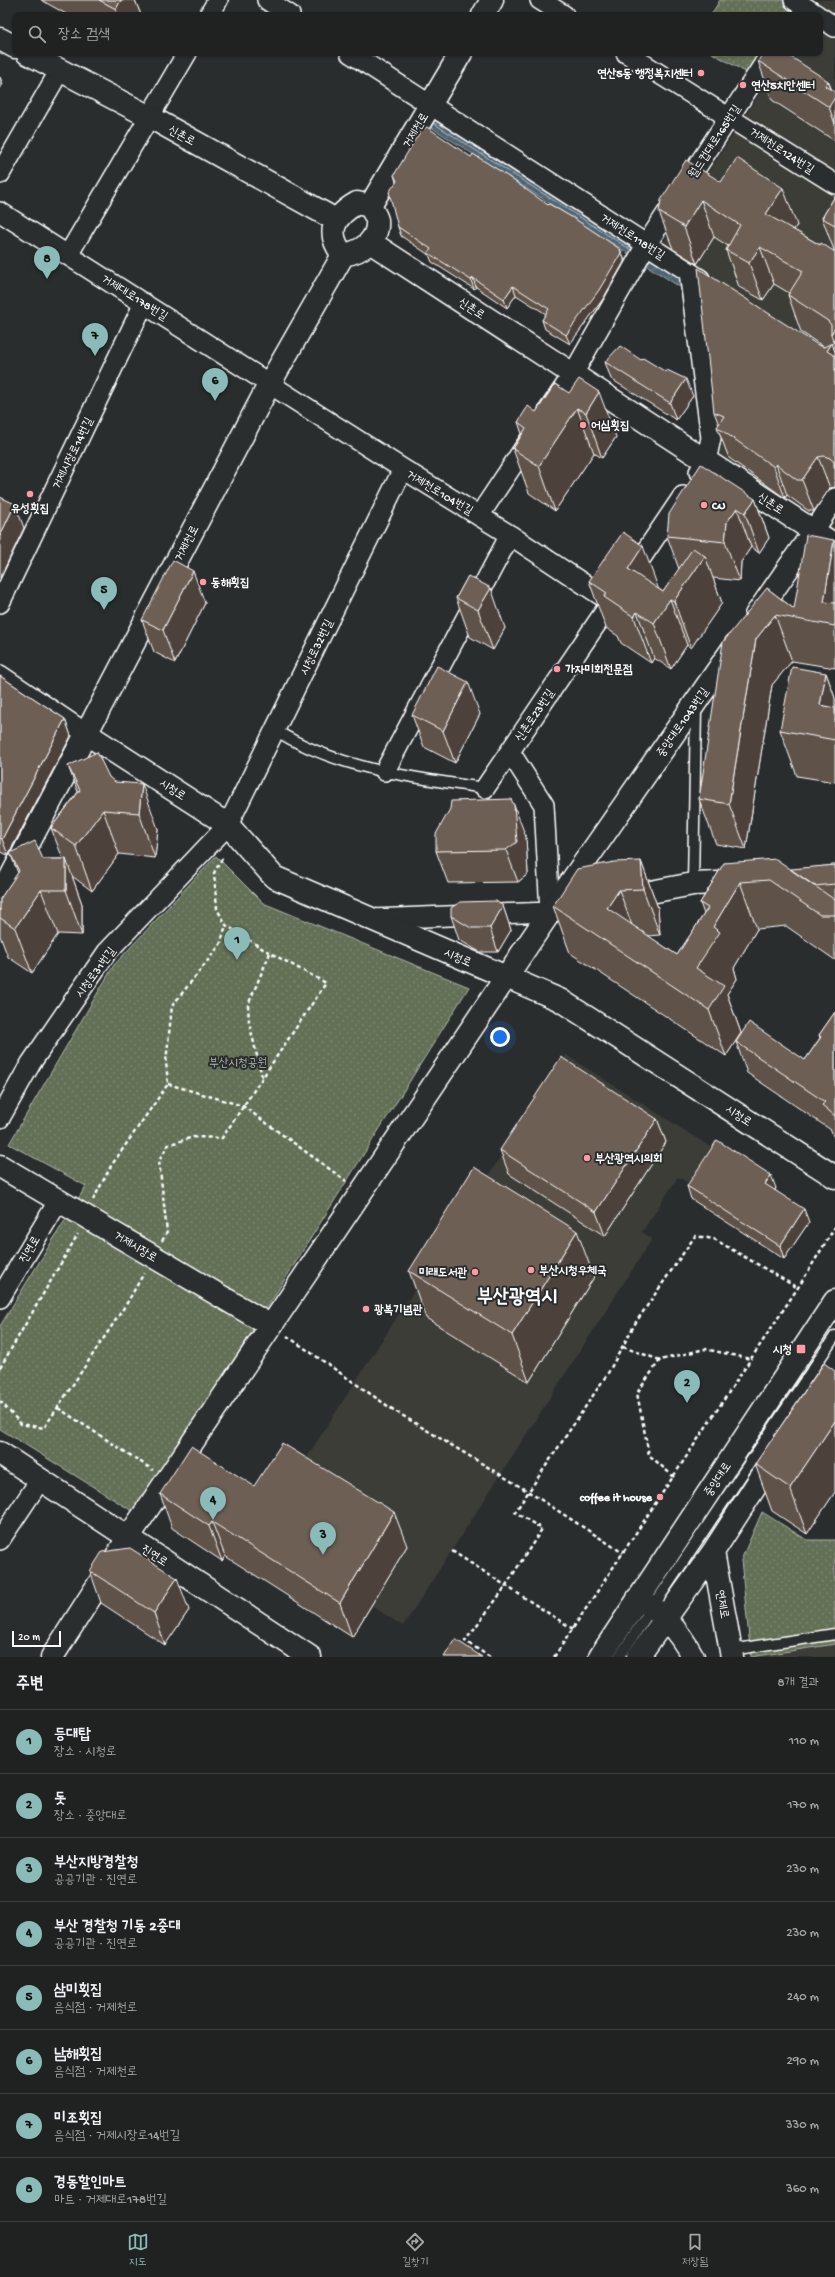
<!DOCTYPE html>
<html lang="ko">
<meta charset="utf-8">
<style>
:root{--surface:#202222;--page:#2d2f2f;--text:#f1f3f6;--muted:#a2a4a5;--line:#3d3f40;--accent:#8bbbb9}
body{margin:0;font-family:"Gochi Hand","Poor Story",sans-serif;background:var(--page);color:var(--text)}
.scale{position:absolute;left:12px;bottom:10px;width:49px;box-sizing:border-box;padding-left:4px;border:2px solid #fff;border-top:0;font-size:11px;line-height:14px;white-space:nowrap;color:#fff;-webkit-text-stroke:3px #2a2d2e;paint-order:stroke}
.you{position:absolute;left:500px;top:1037px;width:14px;height:14px;margin:-10px;border:3px solid #fff;border-radius:50%;background:#1a73e8;box-shadow:0 0 0 6px #1a73e833}
.badge{display:grid;place-items:center;width:26px;height:26px;border-radius:50%;background:var(--accent);color:#111;font-size:13px;font-weight:700}
.pin{position:absolute;translate:-50% -33px;filter:drop-shadow(0 1px 2px #0008)}
.pin::after{content:'';position:absolute;top:21px;width:14px;height:12px;background:inherit;clip-path:polygon(0 0,100% 0,50% 100%)}
.list{margin:0;padding:0;list-style:none}
h2{display:flex;justify-content:space-between;align-items:center;height:52px;margin:0;padding:0 16px;font-size:17px}
h2 small{font-size:13px;font-weight:400;color:var(--muted)}
.list li{display:grid;grid-template-columns:26px 1fr auto;gap:12px;align-items:center;box-sizing:border-box;height:64px;padding:0 16px;border-top:1px solid var(--line)}
.list b{display:block;font-size:15px;white-space:nowrap}
.list p{margin:0;font-size:13px;white-space:nowrap;color:var(--muted)}
.list em{font-size:13px;font-style:normal;color:var(--muted)}
.icon{flex:none;width:22px;height:22px;fill:none;stroke:currentColor;stroke-width:2;stroke-linecap:round;stroke-linejoin:round}
.map{position:relative;flex:none;width:835px;height:1657px;overflow:hidden}
.search{position:absolute;background:var(--surface);box-shadow:0 1px 3px #0004;left:12px;right:12px;top:12px;height:44px;display:flex;align-items:center;gap:10px;box-sizing:border-box;padding:0 14px;border-radius:8px;color:var(--muted);font-size:15px}
.sheet{height:564px;background:var(--surface)}
nav{display:flex;justify-content:space-around;align-items:center;box-sizing:border-box;height:56px;border-top:1px solid var(--line);background:var(--surface);font-size:11px;color:var(--muted)}
nav a{display:grid;justify-items:center;gap:2px}
nav .on{color:var(--accent)}
.map>svg:first-child{display:block}
.built{fill:#3e3c39}
.park{fill:url(#park-dots);stroke:#b1b7aa}
.water{fill:url(#water-waves);stroke:#95a1aa}
.lines{fill:none;stroke-linecap:round;stroke-linejoin:round}
.shore{stroke:#b9c1c7;stroke-width:1}
.lane-casing{stroke:#fff;stroke-width:13}
.street-casing{stroke:#fff;stroke-width:22}
.secondary-casing{stroke:#fff;stroke-width:25}
.path{stroke:#fff;stroke-width:2.5;stroke-dasharray:4 3;stroke-linecap:butt}
.lane{stroke:#2a2d2e;stroke-width:10}
.street{stroke:#2a2d2e;stroke-width:19}
.secondary{stroke:#2a2d2e;stroke-width:22}
.wall{fill:#5f5248;stroke:#fff}
.shaded-wall{fill:#4d423b;stroke:#fff}
.building{fill:#6e5f54;stroke:#fff}
.poi-dot{fill:#ff9aa2;stroke:#2a2d2e;stroke-width:1.5}
.labels{text-anchor:middle;stroke-width:4;stroke-linejoin:round;paint-order:stroke}
.poi-label{font-size:12px;font-weight:bold;fill:#fff;stroke:#2a2d2e;text-anchor:start}
.street-label{font-size:12px;fill:#fff;stroke:#2a2d2e}
.park-label{font-size:12px;fill:#b1b7aa;stroke:#2a2d2e}
.town-label{font-size:20px;font-weight:bold;fill:#fff;stroke:#2a2d2e}
</style>
<div class="map">
<svg width="835" height="1657" viewBox="0 0 835 1657">
<defs>
<pattern id="park-dots" width="8" height="8" patternUnits="userSpaceOnUse"><rect width="8" height="8" fill="#636f56"/><path d="M2 2h.1M6 6h.1" fill="none" stroke="#7a856f" stroke-width="1.8" stroke-linecap="round"/></pattern>
<pattern id="water-waves" width="16" height="10" patternUnits="userSpaceOnUse"><rect width="16" height="10" fill="#4f6372"/><path d="M0 5q4-4 8 0t8 0" fill="none" stroke="#697a87"/></pattern>
</defs>
<rect width="100%" height="100%" fill="#2a2d2e"/>
<filter id="ink" filterUnits="userSpaceOnUse"><feTurbulence type="fractalNoise" baseFrequency=".025" numOctaves="2"/><feDisplacementMap in="SourceGraphic" scale="8" xChannelSelector="R" yChannelSelector="G"/><feConvolveMatrix kernelMatrix="1 2 1 2 8 2 1 2 1" color-interpolation-filters="sRGB"/></filter>
<g filter="url(#ink)">
<path class="built" d="M820 0H835V534L720 458 711 395 704 297 658 250 786 53H820V15H810Z
M566 1055 712 1148 689 1183 678 1177 642 1232 652 1239 403 1626 372 1606 352 1637 238 1564Z
M835 1644V1657H752Z"/>
<path class="park" d="M720 0H786L794 5 788 15H711Z
M712 53H763L749 74Z
M216 856 263 903 469 987 137 1514 0 1429V1326L86 1186 9 1144 114 965Z
M762 1512 807 1540H835V1644L751 1657 741 1560Z"/>
<path class="water" d="M435 104 691 267 714 405 718 459 713 479 683 289 423 122Z"/>
<g class="lines">
<path class="shore" d="M433 123 631 250"/>
<defs>
<path id="lane" d="M275 730C337 769 414 778 485 788
M693 884 696 708
M731 1650 835 1634
M619 1657 835 1336"/>
<path id="street" d="M267 0 290 15
M540 0 564 15
M794 0 817 15
M209 15 218 0
M820 17 835 27
M350 53 700 279
M626 53 835 184
M0 174 60 70
M0 212 403 469 510 535 611 602
M68 255 187 53
M689 272 711 438 706 461 699 472
M548 411 573 374 646 245 771 53
M479 516 530 439
M814 531 835 498
M631 573 683 496
M0 603 144 303
M0 675 87 734
M385 771 510 535
M485 788 616 595
M372 919 550 912 544 805 510 752
M0 1118 31 1063 107 952 228 825 403 469
M0 1298 59 1200
M0 1540 40 1480"/>
<path id="secondary" d="M483 15 492 0
M0 39 15 47
M27 53 150 117 336 220
M357 203 370 206C372 210 376 216 377 220 379 241 361 252 343 255 325 232 334 216 357 203Z
M370 206 461 53
M370 242 835 545
M756 615 814 531
M87 734 228 825 274 877 560 1000 835 1177
M624 897 693 884 742 882
M0 898 270 383 343 255
M0 1166 271 1326
M0 1453 310 1657
M713 1552 732 1657
M638 1598C662 1611 680 1633 693 1657
M52 1657 132 1532 550 912 736 644
M600 1657 835 1301
M638 1657 713 1552 777 1453"/>
</defs>
<use href="#lane" class="lane-casing"/>
<use href="#street" class="street-casing"/>
<use href="#secondary" class="secondary-casing"/>
<path class="path" d="M262 1077 249 1022 248 1005 270 953
M168 1084 243 1106 346 1181
M93 1200 111 1166 168 1084 166 1062 172 1006 220 945 226 925
M162 1241 167 1232 159 1161 168 1145 193 1137 222 1138 326 983 263 949 226 925 217 909 214 873 223 857
M287 1336 395 1411 529 1492 623 1553
M623 1347 660 1360 705 1349 751 1359
M660 1360 637 1393 649 1455 674 1477
M0 1368 78 1234
M0 1401 21 1424 44 1428 127 1303 144 1273
M58 1408 153 1470
M452 1551 573 1629
M490 1657 465 1641 501 1593 542 1529 515 1512 608 1373 636 1322 695 1236 714 1239 798 1288
M554 1657 801 1283 835 1227"/>
<use href="#lane" class="lane"/>
<use href="#street" class="street"/>
<use href="#secondary" class="secondary"/>
</g>
<path class="wall" d="M41 0H135L141 15H68Z
M758 61 828 81 832 90 835 92V141L772 100Z
M471 157 548 205 624 258V262L603 299 570 344 545 329 542 320 546 314 516 295 507 308 476 287 474 289 432 262 429 255 401 236 398 227 396 182 394 175Z
M721 182 797 225 794 230 820 245 835 252V487L830 488 814 511H809L787 495 785 498 729 458 717 427 719 425 714 412 818 345 824 347 801 332 788 295 789 293 774 284 763 300 739 287 726 250 728 246 714 237 697 264 673 249 659 212Z
M835 196V251L834 250 822 218Z
M605 362 693 396 676 420 611 379Z
M555 384 616 437 602 458 594 453 555 511 529 493 513 449 522 434 518 422 536 412Z
M755 499 769 538 759 553 751 547 741 562 740 581 713 578 722 603 691 648 687 645 671 669 654 658 651 663 621 643 618 636 606 628 589 581 659 589 663 592 679 569 667 536Z
M835 543V668L792 661 772 685 746 849 716 844 699 799 767 588 794 609Z
M468 576 505 628 493 650 470 637 456 598Z
M205 603 175 663 154 652 142 620Z
M826 673 835 698V782L797 776 780 730Z
M0 676 65 719 71 736 8 855 0 852Z
M480 714 455 763 424 747 412 715Z
M68 766 109 777 158 829 155 858 119 854 92 891 72 876 82 904V935L58 934 32 973 8 957 0 936V899L18 873 10 853 43 859H63L51 828 78 792Z
M526 837 528 874 518 882 448 883 436 851Z
M641 861 658 908 660 935 648 936 677 955 704 914 700 903 724 863 791 870 835 865V960L786 926 757 929 734 968 737 979 727 994 741 1033 726 1056 570 953 553 906Z
M503 906 511 930 498 952H480L459 940 451 916Z
M835 1012V1137L833 1136 831 1130 747 1073 736 1042 805 1060 820 1038 819 1035Z
M657 1119 666 1142 605 1236 509 1174 500 1150Z
M687 1186 776 1188 775 1190 809 1222 784 1259 691 1199Z
M409 1271 594 1277 529 1382 426 1318Z
M835 1371V1492L807 1534 772 1511 755 1464Z
M254 1486 407 1546 352 1637 225 1556 222 1561 172 1528 160 1494Z
M90 1571 189 1610 165 1645 101 1603Z"/>
<path class="shaded-wall" d="M121 0H135L141 15H118L116 9Z
M0 77 3 84 0 89Z
M828 81 834 98 835 97V124L829 107 825 86Z
M783 188 797 225 780 251 766 214Z
M701 200 714 237 697 264 684 227Z
M760 247 774 284 763 300 749 263Z
M620 249 624 258V262L603 299 570 344 566 335Z
M473 278 476 287 474 289 471 280Z
M513 286 516 295 507 308 504 299Z
M835 328V345L831 334Z
M832 343 835 352V373L827 351Z
M686 379 693 396 676 420 670 403Z
M599 392 616 437 602 458 586 413Z
M577 408 594 453 555 511 539 466Z
M818 457 830 488 814 511 802 480Z
M776 464 787 495 785 498 774 467Z
M755 499 769 538 759 553 745 513Z
M15 504 24 528 0 578V536Z
M737 508 751 547 741 562 740 581 725 542 727 522Z
M834 540 835 543V626L824 602Z
M643 546 660 593 628 569Z
M705 556 722 603 691 648 674 601Z
M193 571 205 603 175 663 163 630Z
M491 588 505 628 493 650 478 610Z
M670 599 687 645 671 669 654 623Z
M637 612 654 658 651 663 634 617Z
M775 615 792 661 772 685 746 849 729 804 756 639Z
M826 673 835 698V740L820 705Z
M468 682 480 714 455 763 443 731Z
M65 719 71 736 8 855 2 839Z
M142 784 158 829 155 858 139 813Z
M514 805 526 837 528 874 518 882 506 850Z
M103 810 119 854 92 891 76 846Z
M66 859 82 904V935L66 890Z
M641 861 658 908 660 935 643 889Z
M740 882 757 929 734 968 737 979 727 994 741 1033 726 1056 709 1010 696 968 713 927Z
M41 890 58 934 32 973 15 928Z
M619 890 636 936 607 908Z
M503 906 511 930 498 952 490 928Z
M657 1119 666 1142 605 1236 596 1212Z
M771 1175 776 1188 770 1197 765 1184Z
M804 1209 809 1222 784 1259 780 1246Z
M577 1231 594 1277 529 1382 512 1335Z
M835 1421V1492L807 1534 790 1488Z
M394 1512 407 1546 352 1637 340 1603Z
M212 1522 225 1556 222 1561 209 1526Z
M177 1578 189 1610 165 1645 154 1613Z"/>
<path class="building" d="M99 0H121L116 9Z
M763 53H785L828 81 825 86 835 92V97L829 107 758 61Z
M427 127 471 157 473 154 500 171 548 205 549 204 575 219 620 249 621 253 599 290 566 335 542 320 549 309 513 286 504 299 473 278 471 280 428 253 431 249 398 227 389 192 397 181 394 175 421 130Z
M737 158 783 188 766 214 820 245 821 243 835 252V328L831 334V325L828 321 788 295 803 271 760 247 749 263 726 250 740 225 701 200 684 227 659 212 661 200 686 160 721 182Z
M835 196V225L822 218Z
M698 268 818 345 824 347 832 343 827 351 835 356V469L834 468V462L830 458 824 456 818 457 802 480H797L776 464 774 467 717 427 724 416 714 412Z
M620 346 641 360 643 358 666 372 667 370 686 379 670 403 605 362Z
M579 379 599 392 586 413 577 408 539 466 513 449 526 428 518 422 528 406 536 412 555 384 569 393Z
M701 464 755 499 745 513 737 508 727 522 725 542 667 536 669 514Z
M0 497 15 504 0 536Z
M623 532 643 546 628 569 663 592 693 548 705 556 674 601 670 599 654 623 637 612 634 617 604 597 607 593 589 581Z
M806 535 834 540 824 602 835 603V626L775 615 756 639 729 804 699 799 723 642 767 588 794 609Z
M173 560 193 571 163 630 142 620Z
M468 576 491 588 478 610 456 598Z
M437 666 468 682 443 731 412 715Z
M792 667 826 673 820 705 835 708V740L780 730Z
M0 676 65 719 2 839 0 838Z
M97 752 109 777 115 782 142 784 139 813 103 810 76 846 51 828 80 790 68 766Z
M511 799 514 805 517 842 506 850 436 851V834L450 809 451 801Z
M35 841 43 859H66V890H41L15 928 0 918V899L19 871 10 853Z
M776 859 835 900V915H820L769 880 740 882 713 927 720 932 696 968 724 986 709 1010 553 906 577 869 614 862 641 861 643 889 619 890 607 908 677 955 708 908 700 903 724 863Z
M835 865V884L814 886 791 870V869Z
M496 901 503 906 490 928H471L451 916V908L460 902Z
M835 1012V1116L822 1105 825 1102 736 1042 749 1022 805 1060 821 1037 819 1035Z
M561 1057 657 1119 596 1212 500 1150Z
M717 1140 771 1175 765 1184 804 1209 780 1246 687 1186Z
M474 1167 577 1231 512 1335 409 1271Z
M824 1363 835 1371V1421L790 1488 755 1464Z
M282 1443 394 1512 340 1603 212 1522 209 1526 160 1494 191 1446 254 1486Z
M130 1548 177 1578 154 1613 90 1571 102 1552Z
M455 1639 482 1657H444Z"/>
</g>
<g class="poi-dot">
<circle cx="701" cy="73" r="4"/>
<circle cx="743" cy="85" r="4"/>
<circle cx="583" cy="425" r="4"/>
<circle cx="30" cy="494" r="4"/>
<circle cx="704" cy="505" r="4"/>
<circle cx="203" cy="582" r="4"/>
<circle cx="557" cy="669" r="4"/>
<circle cx="587" cy="1158" r="4"/>
<circle cx="531" cy="1270" r="4"/>
<circle cx="475" cy="1272" r="4"/>
<circle cx="366" cy="1309" r="4"/>
<rect x="796" y="1344" width="10" height="10" rx="2"/>
<circle cx="660" cy="1497" r="4"/>
</g>
<g class="labels">
<g class="poi-label">
<text x="693" y="77" text-anchor="end">연산5동 행정복지센터</text>
<text x="751" y="89">연산5치안센터</text>
<text x="591" y="429">어심횟집</text>
<text x="712" y="509">CU</text>
<text x="30" y="512" text-anchor="middle">유성횟집</text>
<text x="211" y="586">동해횟집</text>
<text x="565" y="673">가자미회전문점</text>
<text x="595" y="1162">부산광역시의회</text>
<text x="539" y="1274">부산시청우체국</text>
<text x="467" y="1276" text-anchor="end">미래도서관</text>
<text x="374" y="1313">광복기념관</text>
<text x="792" y="1353" text-anchor="end">시청</text>
<text x="652" y="1501" text-anchor="end">coffee it house</text>
</g>
<g class="street-label">
<text transform="translate(415 130) rotate(-59)" y="4">거제천로</text>
<text transform="translate(182 135) rotate(29)" y="4">신촌로</text>
<text transform="translate(714 141) rotate(-57)" y="4">월드컵대로165번길</text>
<text transform="translate(782 150) rotate(33)" y="4">거제천로124번길</text>
<text transform="translate(633 236) rotate(33)" y="4">거제천로118번길</text>
<text transform="translate(135 297) rotate(32)" y="4">거제대로178번길</text>
<text transform="translate(472 308) rotate(33)" y="4">신촌로</text>
<text transform="translate(72 453) rotate(-64)" y="4">거제시장로14번길</text>
<text transform="translate(440 492) rotate(31)" y="4">거제천로104번길</text>
<text transform="translate(771 503) rotate(33)" y="4">신촌로</text>
<text transform="translate(186 543) rotate(-62)" y="4">거제천로</text>
<text transform="translate(316 647) rotate(-64)" y="4">시청로32번길</text>
<text transform="translate(534 715) rotate(-56)" y="4">신촌로23번길</text>
<text transform="translate(682 722) rotate(-55)" y="4">중앙대로1043번길</text>
<text transform="translate(173 789) rotate(33)" y="4">시청로</text>
<text transform="translate(458 957) rotate(24)" y="4">시청로</text>
<text transform="translate(95 972) rotate(-54)" y="4">시청로31번길</text>
<text transform="translate(739 1115) rotate(33)" y="4">시청로</text>
<text transform="translate(136 1246) rotate(31)" y="4">거제시장로</text>
<text transform="translate(29 1249) rotate(-59)" y="4">진연로</text>
<text transform="translate(717 1479) rotate(-56)" y="4">중앙대로</text>
<text transform="translate(155 1555) rotate(33)" y="4">진연로</text>
<text transform="translate(723 1604) rotate(80)" y="4">연제로</text>
</g>
<g class="park-label">
<text x="238" y="1066">부산시청공원</text>
</g>
<g class="town-label">
<text x="517" y="1302">부산광역시</text>
</g>
</g>
</svg>
<div class="scale">20 m</div>
<div class="you"></div>
<div class="pin badge" style="left:237px;top:960px">1</div>
<div class="pin badge" style="left:687px;top:1403px">2</div>
<div class="pin badge" style="left:323px;top:1555px">3</div>
<div class="pin badge" style="left:213px;top:1520px">4</div>
<div class="pin badge" style="left:104px;top:610px">5</div>
<div class="pin badge" style="left:215px;top:401px">6</div>
<div class="pin badge" style="left:95px;top:356px">7</div>
<div class="pin badge" style="left:47px;top:279px">8</div>
<div class="search"><svg class="icon" aria-label="search" viewBox="0 0 24 24"><circle cx="10" cy="10" r="6"/><path d="M15 15l6 6"/></svg>장소 검색</div>
</div>
<section class="sheet">
<h2>주변<small>8개 결과</small></h2>
<ul class="list">
<li><span class="badge">1</span><div><b>등대탑</b><p>장소 · 시청로</p></div><em>110 m</em></li>
<li><span class="badge">2</span><div><b>돗</b><p>장소 · 중앙대로</p></div><em>170 m</em></li>
<li><span class="badge">3</span><div><b>부산지방경찰청</b><p>공공기관 · 진연로</p></div><em>230 m</em></li>
<li><span class="badge">4</span><div><b>부산 경찰청 기동 2중대</b><p>공공기관 · 진연로</p></div><em>230 m</em></li>
<li><span class="badge">5</span><div><b>삼미횟집</b><p>음식점 · 거제천로</p></div><em>240 m</em></li>
<li><span class="badge">6</span><div><b>남해횟집</b><p>음식점 · 거제천로</p></div><em>290 m</em></li>
<li><span class="badge">7</span><div><b>미조횟집</b><p>음식점 · 거제시장로14번길</p></div><em>330 m</em></li>
<li><span class="badge">8</span><div><b>경동할인마트</b><p>마트 · 거제대로178번길</p></div><em>360 m</em></li>
</ul>
</section>
<nav>
<a class="on"><svg class="icon" aria-label="map" viewBox="0 0 24 24"><path d="M3 6l6-2 6 2 6-2v14l-6 2-6-2-6 2zM9 4v14M15 6v14"/></svg>지도</a>
<a><svg class="icon" aria-label="directions" viewBox="0 0 24 24"><path d="M12 3l9 9-9 9-9-9zM9 14v-3h6M13 9l2 2-2 2"/></svg>길찾기</a>
<a><svg class="icon" aria-label="saved" viewBox="0 0 24 24"><path d="M7 4h10v16l-5-4-5 4z"/></svg>저장됨</a>
</nav>
